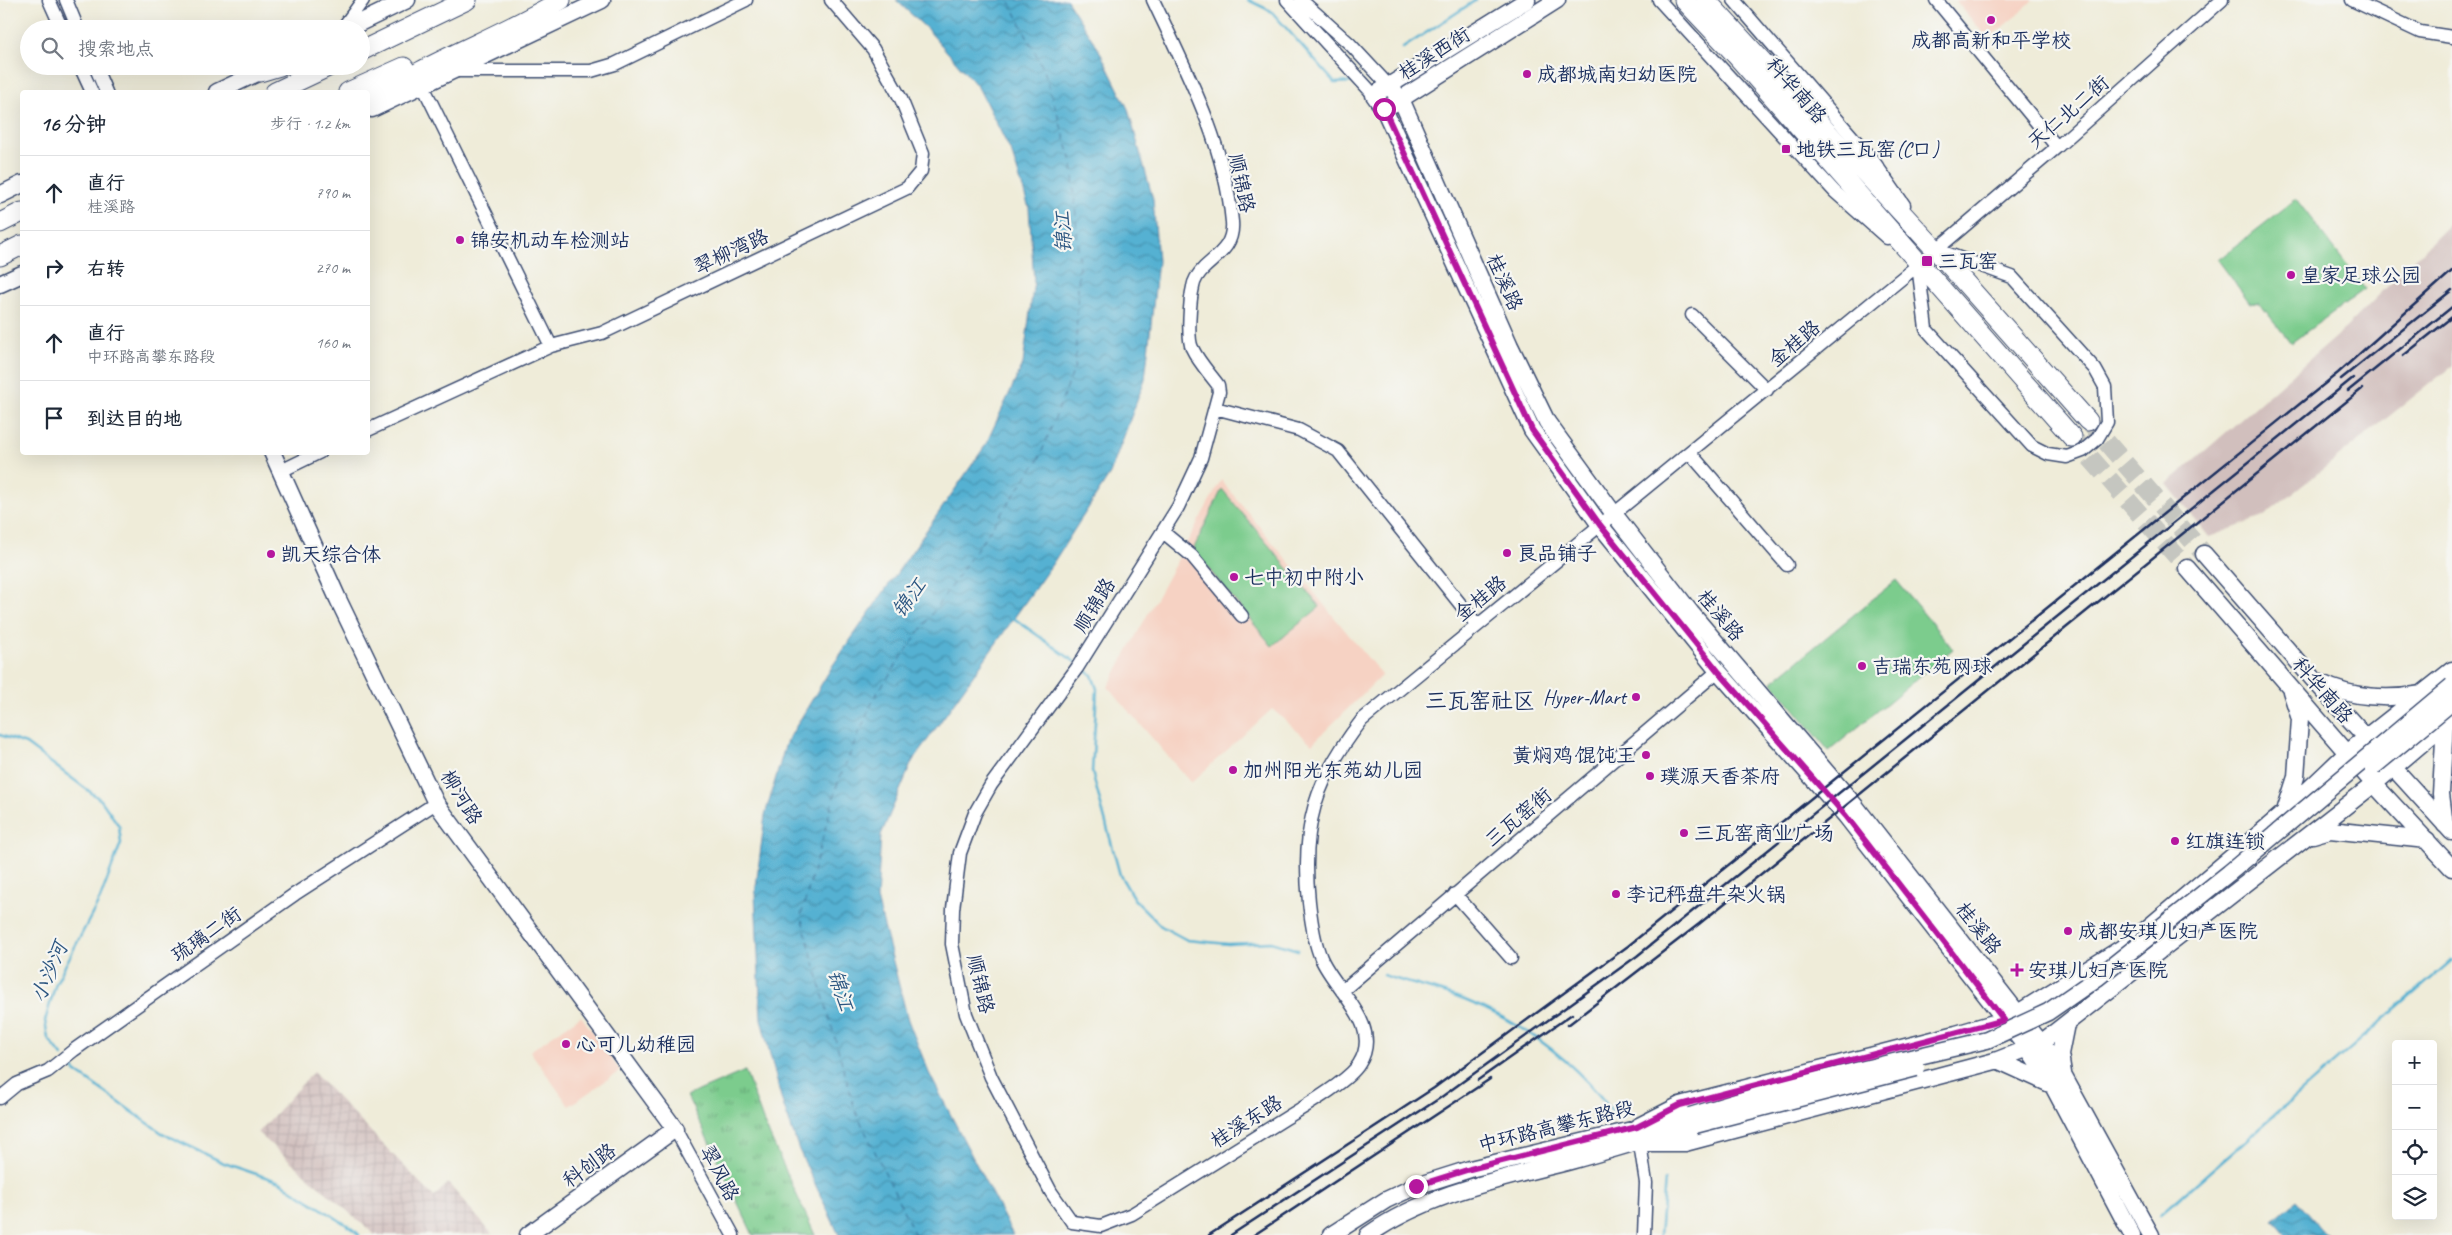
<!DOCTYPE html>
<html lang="zh">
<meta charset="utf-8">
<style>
:root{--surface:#fff;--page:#f2f2f3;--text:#1f2937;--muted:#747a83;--line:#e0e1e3}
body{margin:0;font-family:Caveat,"LXGW WenKai TC",sans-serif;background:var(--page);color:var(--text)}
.controls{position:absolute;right:15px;bottom:15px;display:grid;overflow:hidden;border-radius:5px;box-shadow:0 5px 20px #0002}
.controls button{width:45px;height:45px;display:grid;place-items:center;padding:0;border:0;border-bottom:1px solid var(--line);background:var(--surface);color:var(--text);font:25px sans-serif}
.stop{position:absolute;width:15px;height:15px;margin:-11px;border:4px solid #b5179e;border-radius:50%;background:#fff}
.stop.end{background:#b5179e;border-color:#fff;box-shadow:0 1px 5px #0008}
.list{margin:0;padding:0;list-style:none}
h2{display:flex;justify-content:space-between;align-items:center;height:65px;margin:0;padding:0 20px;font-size:21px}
h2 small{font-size:16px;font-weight:400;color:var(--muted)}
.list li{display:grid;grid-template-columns:32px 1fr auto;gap:15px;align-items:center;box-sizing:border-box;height:75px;padding:0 20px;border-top:1px solid var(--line)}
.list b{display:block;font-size:19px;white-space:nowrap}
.list p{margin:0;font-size:16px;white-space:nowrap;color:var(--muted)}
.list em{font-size:16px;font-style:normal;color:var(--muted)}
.icon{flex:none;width:28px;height:28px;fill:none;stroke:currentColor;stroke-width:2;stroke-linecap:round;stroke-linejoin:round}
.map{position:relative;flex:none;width:2452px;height:1235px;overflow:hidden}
.search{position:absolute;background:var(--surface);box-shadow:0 5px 20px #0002;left:20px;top:20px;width:350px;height:55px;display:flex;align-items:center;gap:12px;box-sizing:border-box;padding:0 18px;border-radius:28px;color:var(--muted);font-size:19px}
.panel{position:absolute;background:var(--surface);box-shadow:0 5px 20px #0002;left:20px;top:90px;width:350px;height:365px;border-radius:5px}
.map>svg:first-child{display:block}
.built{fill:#f6d2c3}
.industrial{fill:url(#industrial-grid)}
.railway{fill:#d1bfbd}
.park{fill:url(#park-tufts);stroke:#4b7e76}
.pitch{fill:#7bcc8d;stroke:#4b7e76}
.water{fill:url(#water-waves);stroke:#387098}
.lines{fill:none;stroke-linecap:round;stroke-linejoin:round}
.stream{stroke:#54b1d2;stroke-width:2.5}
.ferry{stroke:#2c5681;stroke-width:1;stroke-dasharray:6 5;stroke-linecap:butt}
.highway-tunnel{stroke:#c5c6c0;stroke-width:19;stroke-dasharray:19 9;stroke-linecap:butt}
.minor-casing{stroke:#3b4b70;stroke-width:15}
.major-casing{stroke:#3b4b70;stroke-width:19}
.highway-casing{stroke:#3b4b70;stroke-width:21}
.minor{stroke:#fff;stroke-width:12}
.major{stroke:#fff;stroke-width:16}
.highway{stroke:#fff;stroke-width:19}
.rail{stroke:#1b2f5e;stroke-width:2.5}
.major-bridge-casing{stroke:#3b4b70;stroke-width:19;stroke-linecap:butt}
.major-bridge{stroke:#fff;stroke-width:16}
.route{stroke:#b5179e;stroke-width:6}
.poi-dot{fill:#b5179e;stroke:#f6f6f2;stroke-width:2}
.labels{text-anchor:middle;stroke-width:4.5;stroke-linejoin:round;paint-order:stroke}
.poi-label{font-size:20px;fill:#1b2f5e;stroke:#f6f6f2;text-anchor:start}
.street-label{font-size:20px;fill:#1b2f5e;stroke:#f6f6f2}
.water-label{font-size:21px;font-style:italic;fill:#2c5681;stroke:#f6f6f2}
.quarter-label{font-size:22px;fill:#1b2f5e;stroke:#f6f6f2}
</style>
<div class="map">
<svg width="2452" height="1235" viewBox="0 0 2452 1235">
<defs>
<pattern id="industrial-grid" width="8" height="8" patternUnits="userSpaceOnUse" patternTransform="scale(1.25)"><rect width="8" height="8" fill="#d1bfbd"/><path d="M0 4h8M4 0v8" fill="none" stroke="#b3a4a5"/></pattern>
<pattern id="park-tufts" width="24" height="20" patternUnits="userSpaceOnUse" patternTransform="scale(1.25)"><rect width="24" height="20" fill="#7bcc8d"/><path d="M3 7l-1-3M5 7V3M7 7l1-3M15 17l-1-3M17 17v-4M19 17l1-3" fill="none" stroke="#64a676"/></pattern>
<pattern id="water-waves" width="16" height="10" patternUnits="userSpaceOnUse" patternTransform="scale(1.25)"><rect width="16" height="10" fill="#54b1d2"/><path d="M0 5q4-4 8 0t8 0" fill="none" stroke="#4590ae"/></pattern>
</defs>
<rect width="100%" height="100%" fill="#f6f6f2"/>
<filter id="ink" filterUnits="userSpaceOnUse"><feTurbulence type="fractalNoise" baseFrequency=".02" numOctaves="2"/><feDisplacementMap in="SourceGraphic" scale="10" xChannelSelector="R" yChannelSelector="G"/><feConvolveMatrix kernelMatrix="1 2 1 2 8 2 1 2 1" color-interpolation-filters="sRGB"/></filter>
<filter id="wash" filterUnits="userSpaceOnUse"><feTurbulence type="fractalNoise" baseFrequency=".0096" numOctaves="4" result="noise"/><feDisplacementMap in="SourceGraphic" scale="20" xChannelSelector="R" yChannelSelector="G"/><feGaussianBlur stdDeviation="1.12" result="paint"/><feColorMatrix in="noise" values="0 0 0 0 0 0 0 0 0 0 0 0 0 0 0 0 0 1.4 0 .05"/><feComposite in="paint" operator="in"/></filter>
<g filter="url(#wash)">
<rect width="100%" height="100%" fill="#efecd9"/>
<path class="built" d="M1955 0H2035L1988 39Z
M1221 480 1382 675 1312 744 1272 709 1191 783 1108 687Z
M581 1016 620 1071 569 1106 530 1051Z"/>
<path class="industrial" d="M313 1072 434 1197 448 1183 492 1234 375 1235 258 1133Z"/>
<path class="railway" d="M2452 222V366L2263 517 2209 537 2167 484 2349 325Z"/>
<path class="park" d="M745 1071 764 1123 815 1235H753L687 1096Z"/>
<path class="pitch" d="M2296 199 2365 289 2291 343 2260 304 2250 303 2218 260Z
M1222 489 1320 607 1272 646 1193 550Z
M1896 580 1953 649 1829 751 1772 682Z"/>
<path class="water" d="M896 0H1067L1099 50 1128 109 1153 199 1158 261 1145 379 1110 474 1053 563 912 762 881 835 877 899 908 1020 929 1073 1013 1235H839L799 1150 782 1101 761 1019 755 894 765 815 786 743 833 665 985 446 1023 364 1034 281 1029 208 1012 154 978 87 928 30Z
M2296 1200 2327 1235H2286L2273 1220Z"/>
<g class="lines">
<path class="stream" d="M1248 0 1271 11 1335 83 1352 82
M1403 48 1476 0
M1012 617 1075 662
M1081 667 1092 675 1097 689 1092 772 1120 875 1134 899 1161 926 1187 940 1228 944 1271 942 1298 950
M0 735 26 744 101 800 119 826 121 843 100 899 56 983 45 1021 48 1038 62 1056
M1383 975C1410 984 1440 990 1467 1001 1525 1024 1574 1061 1612 1111
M68 1062 75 1071 162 1133 224 1163 280 1182 353 1229 359 1235
M2160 1215 2452 960
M1660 1235 1665 1180"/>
<path class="ferry" d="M915 1235 855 1110 801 916 838 782 875 696 1039 459 1075 367 1079 261 1072 162 1044 70 1009 0"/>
</g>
</g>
<g filter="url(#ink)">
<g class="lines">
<path class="highway-tunnel" d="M2088 421 2204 554
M2072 437 2187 568"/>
<defs>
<path id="minor" d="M49 0 62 29
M66 0 78 29
M1153 0C1186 70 1225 144 1232 222 1234 245 1219 254 1204 268 1199 273 1194 280 1193 287 1190 299 1187 338 1192 348 1198 361 1209 373 1218 385L1219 392 1201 458 1178 507 1077 668 991 785 975 813 960 853 953 909 952 944 966 1014 991 1077 1051 1192 1072 1222 1101 1226 1132 1214C1184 1182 1235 1150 1286 1118 1304 1107 1349 1081 1359 1064 1384 1025 1335 991 1321 958 1314 942 1311 920 1309 902 1301 826 1315 780 1362 720L1918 265
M1287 0 1374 95
M1301 0 1350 44 1389 86
M1659 0 1835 192 1887 238
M1734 0 1874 162 1904 205
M1936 0 2057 147
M2352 0 2420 32 2452 37
M342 29 363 0
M80 66 92 92
M95 66 106 92
M457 71H591L615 64 746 0
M422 84 551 346
M1936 250 2057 147 2222 0
M1915 262 1918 265 1926 329 2032 446 2048 454 2067 457 2083 451 2097 439 2107 422 2105 387 2095 369 2012 277 1940 251
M1692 315 1767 390
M1215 408 1299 430 1338 451 1477 625
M368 430 551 346 602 333 907 188 921 171 923 153 901 99 873 49 831 0
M1690 453 1787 565
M281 471 320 452
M1163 532 1192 556 1242 616
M1455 894 1511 958
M1342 991 1718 671
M0 1098 17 1084 48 1071 74 1050 295 894 436 803
M675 1129 733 1235
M1640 1143 1646 1183 1644 1235"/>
<path id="major" d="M1527 0 1374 95 1384 109 1532 430 1600 525 1718 671 1846 816 2027 1048 2053 1086 2132 1235
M347 29 407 0
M1389 86 1401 99 1510 346 1547 422 1614 514 1691 613 1856 807 2041 1043 2063 1075 2151 1235
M217 92 270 67
M1393 104 1557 0
M372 109 602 0
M0 195 22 184
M0 284 22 274
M272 452 338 599 436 803 675 1129 528 1235
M2204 554 2313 679 2452 832
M2187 568 2374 784 2452 868
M2321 683C2351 698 2388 700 2421 694
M2445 723 2441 794 2445 825
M2286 808 2296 777 2300 719 2291 691
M2313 835 2330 830 2427 840
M1997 1060 2052 1085
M2063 1073 2060 1054 2066 1024
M1637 1127 1680 1105 1956 1034 2004 1020 2018 1013 2130 943 2285 812 2347 753 2452 670
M1640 1143H1685L1995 1061 2041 1043 2374 784 2452 718
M1331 1235 1386 1200 1416 1186 1470 1169 1690 1116
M1368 1235C1430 1192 1502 1179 1574 1160 1615 1149 1655 1136 1695 1125"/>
<path id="highway" d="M1684 0 1735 54 2072 437
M1706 0 1936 250 2088 421
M361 51 467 0
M260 72 280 66
M275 92 330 66
M348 92 404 67
M368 103C427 61 499 38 561 0
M0 223 22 212
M0 256 22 245"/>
</defs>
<use href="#minor" class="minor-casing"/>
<use href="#major" class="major-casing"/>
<use href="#highway" class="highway-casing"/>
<use href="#minor" class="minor"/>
<use href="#major" class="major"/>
<use href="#highway" class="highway"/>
<path class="rail" d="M2403 356 2452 317
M2341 379 2452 290
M2348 391 2452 307
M1568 1025 1699 924 2362 389
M1478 1080 1572 1014
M1209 1235 1434 1088 1628 946 2338 373 2452 271
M1231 1235 1440 1098 1637 956 2353 378
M1254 1235 1490 1079"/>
<defs>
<path id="major-bridge" d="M2373 767 2452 702
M1690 1116 1779 1089 1987 1040 2048 1012 2097 978 2229 873 2452 686
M1695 1125 1916 1068"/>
</defs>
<use href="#major-bridge" class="major-bridge-casing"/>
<use href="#major-bridge" class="major-bridge"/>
</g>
</g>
<g class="lines" filter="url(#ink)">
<path class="route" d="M1384 109 1532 430 1600 525 1718 671 1846 816 2004 1020 1680 1105 1637 1127 1470 1169 1416 1186"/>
</g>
<g class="poi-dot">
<circle cx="1991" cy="20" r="5"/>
<circle cx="1527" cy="74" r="5"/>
<rect x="1781" y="144" width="10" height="10" rx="2.5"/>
<circle cx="460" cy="240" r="5"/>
<rect x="1921" y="255" width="12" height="12" rx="2.5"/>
<circle cx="2291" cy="275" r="5"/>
<circle cx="1507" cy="553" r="5"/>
<circle cx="271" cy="554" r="5"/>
<circle cx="1234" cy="577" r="5"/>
<circle cx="1862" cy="666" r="5"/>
<circle cx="1636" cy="697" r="5"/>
<circle cx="1646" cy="755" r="5"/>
<circle cx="1233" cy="770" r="5"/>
<circle cx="1650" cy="776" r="5"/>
<circle cx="1684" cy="833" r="5"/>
<circle cx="2175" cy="841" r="5"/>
<circle cx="1616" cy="894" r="5"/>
<circle cx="2068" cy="931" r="5"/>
<path d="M2014.5 962.5h5v5h5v5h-5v5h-5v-5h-5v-5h5z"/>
<circle cx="566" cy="1044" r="5"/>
</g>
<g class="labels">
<g class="poi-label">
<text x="1991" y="47" text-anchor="middle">成都高新和平学校</text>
<text x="1537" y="81">成都城南妇幼医院</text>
<text x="1796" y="156">地铁三瓦窑(C口)</text>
<text x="470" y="247">锦安机动车检测站</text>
<text x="1938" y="268">三瓦窑</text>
<text x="2301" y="282">皇家足球公园</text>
<text x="1517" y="560">良品铺子</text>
<text x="281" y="561">凯天综合体</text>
<text x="1244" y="584">七中初中附小</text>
<text x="1872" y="673">吉瑞东苑网球</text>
<text x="1626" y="704" text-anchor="end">Hyper-Mart</text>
<text x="1636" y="762" text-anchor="end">黄焖鸡·馄饨王</text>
<text x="1243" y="777">加州阳光东苑幼儿园</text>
<text x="1660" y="783">璞源天香茶府</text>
<text x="1694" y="840">三瓦窑商业广场</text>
<text x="2185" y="848">红旗连锁</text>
<text x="1626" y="901">李记秤盘牛杂火锅</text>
<text x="2078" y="938">成都安琪儿妇产医院</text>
<text x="2028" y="977">安琪儿妇产医院</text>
<text x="576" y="1051">心可儿幼稚园</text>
</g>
<g class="street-label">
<text transform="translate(1434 53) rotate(-32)" y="7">桂溪西街</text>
<text transform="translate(1797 90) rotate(49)" y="7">科华南路</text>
<text transform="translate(2068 112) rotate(-41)" y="7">天仁北二街</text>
<text transform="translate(1242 183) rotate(78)" y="7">顺锦路</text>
<text transform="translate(731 251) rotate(-25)" y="7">翠柳湾路</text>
<text transform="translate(1505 282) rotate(66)" y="7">桂溪路</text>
<text transform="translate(1794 343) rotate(-40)" y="7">金桂路</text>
<text transform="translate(1480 598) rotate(-39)" y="7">金桂路</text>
<text transform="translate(1094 605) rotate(-58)" y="7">顺锦路</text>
<text transform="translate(1721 615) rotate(50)" y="7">桂溪路</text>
<text transform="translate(2323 690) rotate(49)" y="7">科华南路</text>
<text transform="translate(462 797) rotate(58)" y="7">柳河路</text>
<text transform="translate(1518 817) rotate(-40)" y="7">三瓦窑街</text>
<text transform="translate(1979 928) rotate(52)" y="7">桂溪路</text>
<text transform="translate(206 934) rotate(-35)" y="7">琉璃二街</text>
<text transform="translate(981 984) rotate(77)" y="7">顺锦路</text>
<text transform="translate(1246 1121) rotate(-32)" y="7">桂溪东路</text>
<text transform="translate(1556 1126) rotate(-14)" y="7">中环路高攀东路段</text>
<text transform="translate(589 1165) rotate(-36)" y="7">科创路</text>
<text transform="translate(720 1173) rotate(62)" y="7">翠风路</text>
</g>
<g class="water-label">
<text transform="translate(1063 232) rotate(-93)" y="7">锦江</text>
<text transform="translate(909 598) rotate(-54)" y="7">锦江</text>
<text transform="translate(49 972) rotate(-67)" y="7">小沙河</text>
<text transform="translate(841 990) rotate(72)" y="7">锦江</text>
</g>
<g class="quarter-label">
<text x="1480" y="708">三瓦窑社区</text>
</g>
</g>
</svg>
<div class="controls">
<button>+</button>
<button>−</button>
<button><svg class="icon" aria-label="locate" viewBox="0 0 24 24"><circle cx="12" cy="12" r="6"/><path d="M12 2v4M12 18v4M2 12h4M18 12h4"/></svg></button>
<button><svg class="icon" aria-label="layers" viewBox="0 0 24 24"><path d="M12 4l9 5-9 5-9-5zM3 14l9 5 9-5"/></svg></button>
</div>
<div class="stop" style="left:1384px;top:109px"></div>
<div class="stop end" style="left:1416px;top:1186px"></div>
<div class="search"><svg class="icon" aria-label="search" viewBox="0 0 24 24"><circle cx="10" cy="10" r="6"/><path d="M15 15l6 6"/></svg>搜索地点</div>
<section class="panel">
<h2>16 分钟<small>步行 · 1.2 km</small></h2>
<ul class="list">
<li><svg class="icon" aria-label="ahead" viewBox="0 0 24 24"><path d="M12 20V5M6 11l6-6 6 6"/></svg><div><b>直行</b><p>桂溪路</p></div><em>790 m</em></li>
<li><svg class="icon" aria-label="right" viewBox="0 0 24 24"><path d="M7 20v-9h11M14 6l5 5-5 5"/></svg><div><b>右转</b></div><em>270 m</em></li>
<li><svg class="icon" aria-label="ahead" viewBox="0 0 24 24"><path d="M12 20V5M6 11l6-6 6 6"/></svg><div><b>直行</b><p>中环路高攀东路段</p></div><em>160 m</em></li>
<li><svg class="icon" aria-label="arrive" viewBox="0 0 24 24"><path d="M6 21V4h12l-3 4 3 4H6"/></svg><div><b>到达目的地</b></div></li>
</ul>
</section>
</div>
